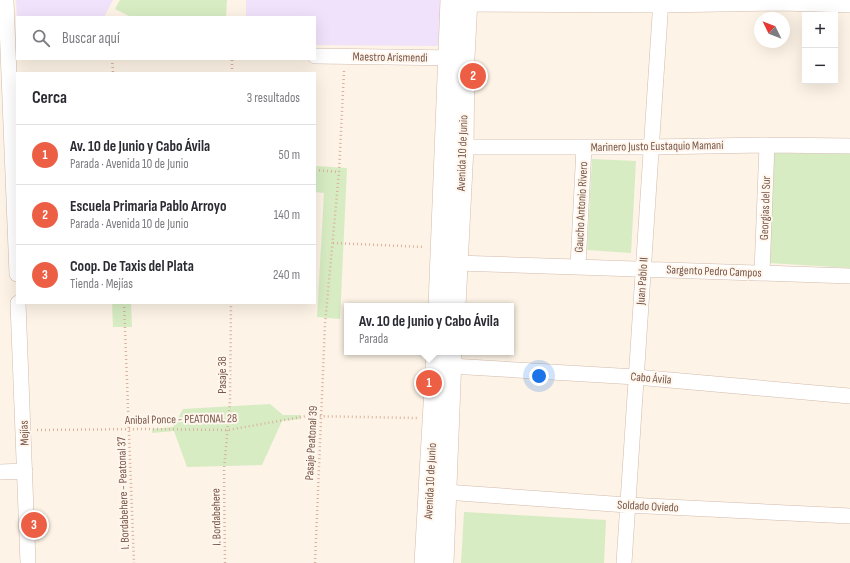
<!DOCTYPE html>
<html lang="es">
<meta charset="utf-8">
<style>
:root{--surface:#fff;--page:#f2f2f3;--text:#2b2b33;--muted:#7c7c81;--line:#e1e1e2;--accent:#ed5f45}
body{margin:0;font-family:"Sofia Sans Condensed",sans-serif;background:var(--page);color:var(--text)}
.controls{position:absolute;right:12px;top:12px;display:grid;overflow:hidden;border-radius:0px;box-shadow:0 4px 16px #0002}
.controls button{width:36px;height:36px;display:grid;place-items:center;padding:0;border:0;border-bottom:1px solid var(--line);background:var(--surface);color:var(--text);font:20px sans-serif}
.compass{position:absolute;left:754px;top:12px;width:36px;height:36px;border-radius:50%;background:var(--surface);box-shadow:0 4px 16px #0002;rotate:313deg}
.you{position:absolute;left:539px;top:376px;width:14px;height:14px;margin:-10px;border:3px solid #fff;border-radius:50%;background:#1a73e8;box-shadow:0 0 0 6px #1a73e833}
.badge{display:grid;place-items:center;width:26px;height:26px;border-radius:50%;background:var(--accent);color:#fff;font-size:13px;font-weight:700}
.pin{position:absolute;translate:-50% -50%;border:2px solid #fff;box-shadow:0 1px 4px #0006}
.popup{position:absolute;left:344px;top:303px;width:170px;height:52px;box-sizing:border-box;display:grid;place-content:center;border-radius:0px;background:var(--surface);filter:drop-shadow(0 1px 3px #0005);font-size:13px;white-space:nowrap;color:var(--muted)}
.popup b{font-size:15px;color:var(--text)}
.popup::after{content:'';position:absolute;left:50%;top:100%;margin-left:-8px;border:8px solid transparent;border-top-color:var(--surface)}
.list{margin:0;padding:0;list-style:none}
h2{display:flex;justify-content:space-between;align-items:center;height:52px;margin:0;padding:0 16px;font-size:17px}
h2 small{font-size:13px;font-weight:400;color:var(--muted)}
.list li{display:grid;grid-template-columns:26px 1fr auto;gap:12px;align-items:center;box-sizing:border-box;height:60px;padding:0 16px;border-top:1px solid var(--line)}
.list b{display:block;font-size:15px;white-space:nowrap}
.list p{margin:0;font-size:13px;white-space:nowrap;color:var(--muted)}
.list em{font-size:13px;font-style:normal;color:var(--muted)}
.icon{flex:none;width:22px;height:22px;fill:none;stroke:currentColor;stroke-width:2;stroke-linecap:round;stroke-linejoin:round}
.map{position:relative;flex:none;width:850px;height:563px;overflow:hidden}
.search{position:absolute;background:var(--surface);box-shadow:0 4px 16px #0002;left:16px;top:16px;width:300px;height:44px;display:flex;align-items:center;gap:10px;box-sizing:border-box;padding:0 14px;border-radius:0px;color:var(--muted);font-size:15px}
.panel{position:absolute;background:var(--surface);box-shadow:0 4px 16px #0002;left:16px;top:72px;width:300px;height:232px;border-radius:0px}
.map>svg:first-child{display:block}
.education{fill:#f0e2fa}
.green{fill:#d7ecc3}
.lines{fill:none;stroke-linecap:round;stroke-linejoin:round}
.street-casing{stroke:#d2bbad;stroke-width:16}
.secondary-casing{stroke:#d5bbab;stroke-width:22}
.path{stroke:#dab19e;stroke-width:2.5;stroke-dasharray:1 3;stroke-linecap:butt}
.street{stroke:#fff;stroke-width:15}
.secondary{stroke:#fff;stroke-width:21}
.labels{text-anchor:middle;stroke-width:4;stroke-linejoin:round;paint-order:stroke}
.street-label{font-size:12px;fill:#785649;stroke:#fff7ed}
</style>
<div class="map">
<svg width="850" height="563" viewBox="0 0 850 563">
<rect width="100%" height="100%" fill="#fdf3e6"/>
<path class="education" d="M16 0H113L104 17H17V20Z
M246 0H441L438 46 315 45V17H246Z"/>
<path class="green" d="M120 0H227L226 17H131L115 9Z
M774 153 850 154V268L769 263Z
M592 159 636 161 631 253 587 250Z
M315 166 347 168 340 319 317 317 324 193 315 192Z
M112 303H131L132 327H113Z
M270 404 283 415H301V419L282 421 262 465 187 467 174 431 152 433V429L173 427 183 409Z
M464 512 606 520 604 563H461Z"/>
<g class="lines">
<defs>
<path id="street" d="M6 0 17 274
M457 4 661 5 780 3 850 5
M315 56 459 58
M463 147H651L767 145 850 146
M457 263 850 276
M578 267 584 147
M762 272 767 145
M18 303 28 563
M451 366 636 377 850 396
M0 472 25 471
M445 492 627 505 850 516
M624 563 661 0"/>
<path id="secondary" d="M439 306 451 0
M455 306 463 147 464 58 467 0
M425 563 437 352
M443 563 451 358"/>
</defs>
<use href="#street" class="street-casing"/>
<use href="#secondary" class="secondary-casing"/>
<path class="path" d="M112 59 113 73
M232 73V59
M315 170 339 172
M333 243 424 247
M124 303 134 563
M37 430 148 429 228 430 307 416 417 418
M225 563 224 470 230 401 231 303
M315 563 325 324 339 172 344 71"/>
<use href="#street" class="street"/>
<use href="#secondary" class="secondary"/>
</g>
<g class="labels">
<g class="street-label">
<text transform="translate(390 57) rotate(1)" y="4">Maestro Arismendi</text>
<text transform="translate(657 146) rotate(-1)" y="4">Marinero Justo Eustaquio Mamaní</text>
<text transform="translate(462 153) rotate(-88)" y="4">Avenida 10 de Junio</text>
<text transform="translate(581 207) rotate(-87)" y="4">Gaucho Antonio Rivero</text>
<text transform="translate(765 208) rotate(-88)" y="4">Georgias del Sur</text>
<text transform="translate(714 271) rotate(2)" y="4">Sargento Pedro Campos</text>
<text transform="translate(642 281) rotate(-86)" y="4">Juan Pablo II</text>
<text transform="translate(222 375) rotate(-90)" y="4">Pasaje 38</text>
<text transform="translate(651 378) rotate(5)" y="4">Cabo Ávila</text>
<text transform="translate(181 419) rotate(-1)" y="4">Anibal Ponce - PEATONAL 28</text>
<text transform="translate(24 433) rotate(-92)" y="4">Mejías</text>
<text transform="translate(311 443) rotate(-87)" y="4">Pasaje Peatonal 39</text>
<text transform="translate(430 481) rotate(-87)" y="4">Avenida 10 de Junio</text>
<text transform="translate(123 493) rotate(-92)" y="4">I. Bordabehere - Peatonal 37</text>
<text transform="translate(648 506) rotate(3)" y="4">Soldado Oviedo</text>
<text transform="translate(216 517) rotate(-91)" y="4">I. Bordabehere</text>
</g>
</g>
</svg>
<div class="controls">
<button>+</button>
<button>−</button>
</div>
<svg class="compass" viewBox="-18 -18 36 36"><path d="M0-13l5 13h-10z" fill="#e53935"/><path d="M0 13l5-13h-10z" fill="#7c7c81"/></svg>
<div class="you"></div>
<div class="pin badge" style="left:429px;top:383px">1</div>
<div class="popup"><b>Av. 10 de Junio y Cabo Ávila</b>Parada</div>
<div class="pin badge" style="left:473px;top:76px">2</div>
<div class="pin badge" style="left:34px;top:525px">3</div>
<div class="search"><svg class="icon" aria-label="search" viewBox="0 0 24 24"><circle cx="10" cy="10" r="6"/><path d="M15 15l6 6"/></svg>Buscar aquí</div>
<section class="panel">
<h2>Cerca<small>3 resultados</small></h2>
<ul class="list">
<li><span class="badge">1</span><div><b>Av. 10 de Junio y Cabo Ávila</b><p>Parada · Avenida 10 de Junio</p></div><em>50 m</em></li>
<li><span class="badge">2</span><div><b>Escuela Primaria Pablo Arroyo</b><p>Parada · Avenida 10 de Junio</p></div><em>140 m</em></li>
<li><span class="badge">3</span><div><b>Coop. De Taxis del Plata</b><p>Tienda · Mejías</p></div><em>240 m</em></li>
</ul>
</section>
</div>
